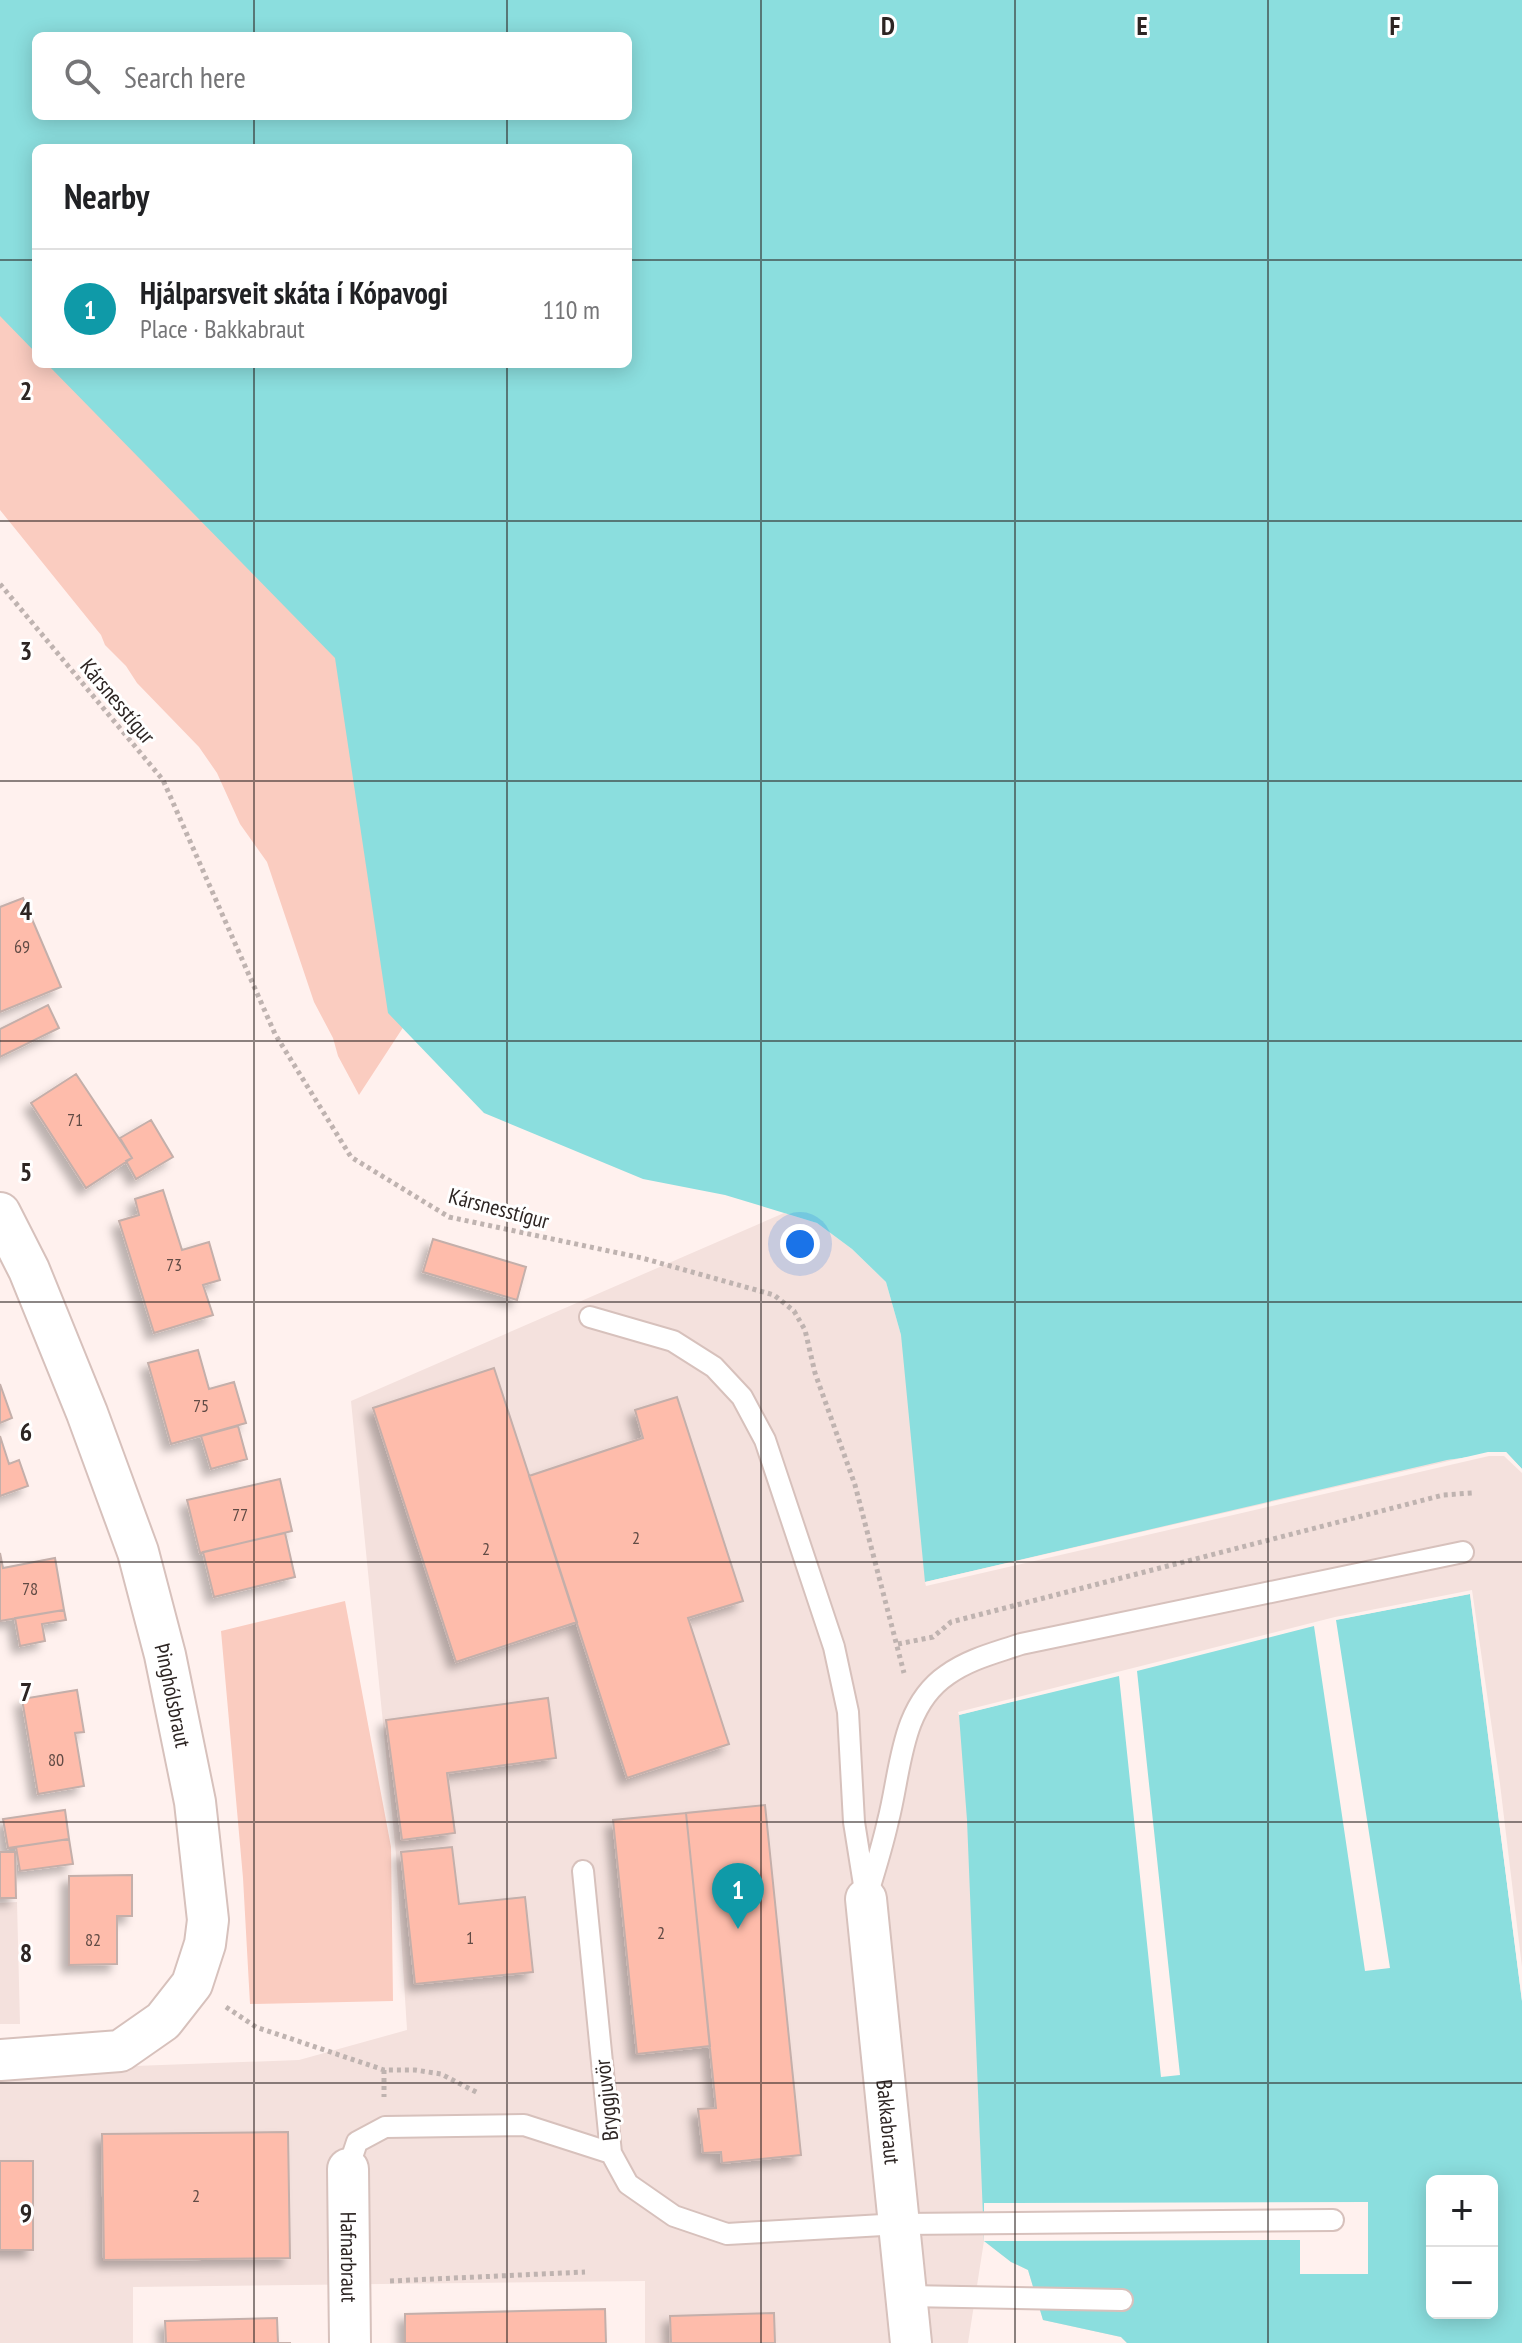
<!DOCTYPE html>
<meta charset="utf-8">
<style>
:root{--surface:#fff;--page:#f6f6f6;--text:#202124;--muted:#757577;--line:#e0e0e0;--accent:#367f80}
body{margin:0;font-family:"PT Sans Narrow",sans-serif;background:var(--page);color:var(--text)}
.controls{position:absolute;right:24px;bottom:24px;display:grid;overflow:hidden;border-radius:12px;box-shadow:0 4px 20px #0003}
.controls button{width:72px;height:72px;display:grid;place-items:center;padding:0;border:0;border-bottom:2px solid var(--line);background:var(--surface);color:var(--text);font:40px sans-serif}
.you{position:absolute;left:800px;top:1244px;width:28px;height:28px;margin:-20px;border:6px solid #fff;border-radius:50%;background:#1a73e8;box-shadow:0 0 0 12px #1a73e833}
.badge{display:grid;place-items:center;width:52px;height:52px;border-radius:50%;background:var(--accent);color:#fff;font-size:26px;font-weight:700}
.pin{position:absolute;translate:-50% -66px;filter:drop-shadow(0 2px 4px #0008)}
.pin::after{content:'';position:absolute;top:42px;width:28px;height:24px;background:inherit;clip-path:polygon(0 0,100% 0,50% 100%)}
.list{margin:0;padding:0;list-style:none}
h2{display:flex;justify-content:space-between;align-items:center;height:104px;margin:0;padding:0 32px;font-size:34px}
h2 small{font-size:26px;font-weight:400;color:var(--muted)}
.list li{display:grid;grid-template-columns:52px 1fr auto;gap:24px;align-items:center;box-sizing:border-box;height:120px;padding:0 32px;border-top:2px solid var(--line)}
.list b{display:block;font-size:30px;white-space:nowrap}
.list p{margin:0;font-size:26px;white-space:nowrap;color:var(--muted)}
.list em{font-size:26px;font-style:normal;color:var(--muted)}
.icon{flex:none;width:44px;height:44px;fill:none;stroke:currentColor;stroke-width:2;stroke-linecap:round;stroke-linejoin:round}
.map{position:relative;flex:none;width:1522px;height:2343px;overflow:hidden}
.search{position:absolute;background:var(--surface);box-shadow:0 4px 20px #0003;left:32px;top:32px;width:600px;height:88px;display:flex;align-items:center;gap:20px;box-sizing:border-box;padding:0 28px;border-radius:12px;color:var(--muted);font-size:30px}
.panel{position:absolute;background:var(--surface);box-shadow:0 4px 20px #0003;left:32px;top:144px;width:600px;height:224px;border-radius:12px}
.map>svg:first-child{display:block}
.built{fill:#f4e1dd;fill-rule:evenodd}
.green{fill:#faccc0;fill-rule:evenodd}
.water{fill:#8bdede;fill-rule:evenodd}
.pier{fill:#fff1ee}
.building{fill:#febcab;stroke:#c4afaa;stroke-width:2;filter:url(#shadow)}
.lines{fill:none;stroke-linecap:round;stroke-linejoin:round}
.service-casing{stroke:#d7c1bc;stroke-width:24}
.minor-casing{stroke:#d7c1bc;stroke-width:44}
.path{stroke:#bfb3b0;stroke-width:5;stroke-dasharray:4 4;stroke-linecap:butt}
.service{stroke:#fff;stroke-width:20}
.minor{stroke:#fff;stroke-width:40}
.grid{fill:none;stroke:#2d2523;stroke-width:2;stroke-opacity:0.55}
.labels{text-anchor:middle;stroke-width:6;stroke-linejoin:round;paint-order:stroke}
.number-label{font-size:18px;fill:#614b45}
.street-label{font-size:22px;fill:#2d2523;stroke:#fff}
.grid-label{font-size:26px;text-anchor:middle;font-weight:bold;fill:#2d2523;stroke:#fff;stroke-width:6;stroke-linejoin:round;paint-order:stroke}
</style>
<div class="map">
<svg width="1522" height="2343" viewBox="0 0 1522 2343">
<defs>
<filter id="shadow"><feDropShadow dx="-7" dy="7" stdDeviation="4" flood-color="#0004"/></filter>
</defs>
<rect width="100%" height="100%" fill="#fff1ee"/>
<path class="built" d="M784 1213 817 1223 852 1249 886 1282 901 1335 1447 1460 1506 1452 1522 1469V2001L1496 1784 1522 2343H1127L1121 2337 1043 2320 1028 2270 1011 2262 984 2241 968 2343H645V2281L133 2287V2343H0V2071L299 2060 407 2030 396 1854 351 1401ZM1432 2181H1492V2313H1432Z
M17 1902 20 2024H0V1903Z"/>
<path class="green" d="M0 0H1073L359 1095 338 1056 333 1038 314 1002 267 862 240 824 217 773 199 747 137 683 126 666 105 645 101 635 0 510ZM36 36H628V116H36ZM36 148H628V364H36Z
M345 1601 391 1847 393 2001 250 2004 243 1878 221 1631Z"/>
<path class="water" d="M0 0H1522V1469L1506 1452 1447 1460 925 1582 901 1335 886 1282 852 1249 817 1223 725 1195 643 1179 484 1113 388 1013 335 658 47 364H628V148H36V353L0 316ZM36 36H628V116H36Z
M1470 1594 1522 2001V2343H1127L1121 2337 1043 2320 1028 2270 1011 2262 984 2241 967 1820 959 1715 1335 1620ZM1432 2181H1492V2313H1432Z"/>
<path class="pier" d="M1488 1452H1506L1522 1469V1473L1504 1456H1489L926 1586 925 1582Z
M1472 1590 1500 1784 1522 1967V2001L1470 1594 1336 1620 1390 1968 1365 1971 1314 1626 1137 1671 1180 2075 1161 2077 1119 1676 959 1715 958 1712 1335 1617Z
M1368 2202V2274H1300V2240L984 2241V2203Z"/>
<path class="building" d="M23 898 61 987 0 1012V907Z
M48 1005 59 1028 0 1057V1029Z
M76 1074 132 1158 86 1188 31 1103Z
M151 1120 173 1157 136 1179 126 1161 132 1158 120 1138Z
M163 1190 182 1250 209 1242 220 1280 203 1285 213 1315 154 1333 119 1221 139 1215 135 1199Z
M433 1239 526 1267 517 1300 423 1272Z
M198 1350 209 1389 234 1382 246 1423 171 1444 148 1363Z
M494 1368 577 1622 456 1662 373 1408Z
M0 1384 12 1418 0 1423Z
M677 1397 743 1601 688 1618 729 1744 627 1778 529 1476 643 1438 635 1410Z
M238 1426 247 1459 211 1469 201 1436Z
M0 1436 9 1464 19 1460 28 1486 0 1496Z
M280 1479 292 1531 200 1553 187 1500Z
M285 1533 295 1577 214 1597 203 1552Z
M0 1553 3 1568 55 1558 64 1610 0 1621Z
M64 1610 66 1620 42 1624 45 1641 20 1646 15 1618Z
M77 1690 84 1732 75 1733 84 1786 38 1794 22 1699Z
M548 1698 556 1758 447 1773 455 1833 402 1840 386 1720Z
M765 1805 801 2155 722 2163 721 2152 703 2153 698 2109 716 2108 686 1813Z
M65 1810 69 1839 8 1848 3 1819Z
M686 1813 710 2046 637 2054 613 1820Z
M69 1839 73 1864 20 1871 16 1847Z
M452 1847 459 1904 525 1897 533 1972 415 1984 401 1852Z
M0 1852H15L16 1898H0Z
M132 1875V1916H117V1964L69 1965V1876Z
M288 2132 290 2258 104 2260 102 2134Z
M0 2161H33V2250H0Z
M605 2309 606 2343H405V2314Z
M774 2313 775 2343H671L670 2316Z
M277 2318 278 2343H291H166L165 2321Z"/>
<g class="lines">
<defs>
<path id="service" d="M590 1317 673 1341 714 1367 742 1397 765 1440 834 1647 848 1712 854 1822 865 1891
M583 1871 611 2153 628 2184 674 2216 727 2234 900 2224 1333 2220
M866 1899C874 1873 882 1848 888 1821 901 1772 900 1707 947 1675 969 1659 995 1653 1021 1644L1463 1552
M348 2169 357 2142 385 2127 524 2125 611 2153
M907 2296 1122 2300"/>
<g id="minor">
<path id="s1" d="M0 1213 29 1270 87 1413 138 1552 165 1655 195 1802 208 1920 205 1944 192 1984 163 2021 120 2051 0 2060"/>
<path id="s2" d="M866 1899 911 2343"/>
<path id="s3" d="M348 2169 350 2343"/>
</g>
</defs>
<use href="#service" class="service-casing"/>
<use href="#minor" class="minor-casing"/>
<path class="path" d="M0 584 163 780 275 1034 351 1157 449 1217 642 1258 774 1295 794 1311 805 1330 815 1373 855 1485 904 1673
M898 1644 933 1637 951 1622 1443 1495 1472 1493
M226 2007 256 2027 384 2070H415L441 2074 478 2093
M384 2070V2097
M390 2281 585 2272"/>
<use href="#service" class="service"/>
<use href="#minor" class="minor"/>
</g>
<path class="grid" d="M254 0V36M507 0V36M761 0V2343M1015 0V2343M1268 0V2343M254 116V148M507 116V148M0 260H36M628 260H1522M254 364V2343M507 364V2343M0 521H1522M0 781H1522M0 1041H1522M0 1302H1522M0 1562H1522M0 1822H1522M0 2083H1522"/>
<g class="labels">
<g class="number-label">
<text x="22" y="953">69</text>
<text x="75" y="1126">71</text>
<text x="174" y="1271">73</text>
<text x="201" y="1412">75</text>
<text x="240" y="1521">77</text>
<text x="636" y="1544">2</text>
<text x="486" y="1555">2</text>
<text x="30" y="1595">78</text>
<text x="56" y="1766">80</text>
<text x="661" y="1939">2</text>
<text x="470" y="1944">1</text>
<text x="93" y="1946">82</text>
<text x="196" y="2202">2</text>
</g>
<g class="street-label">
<text transform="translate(118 701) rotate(50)" y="8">Kársnesstígur</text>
<text transform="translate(499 1208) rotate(15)" y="8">Kársnesstígur</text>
<text dy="8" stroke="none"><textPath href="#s1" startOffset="514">Þinghólsbraut</textPath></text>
<text transform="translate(606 2100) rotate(-96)" y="8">Bryggjuvör</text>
<text dy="8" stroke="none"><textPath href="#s2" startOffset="224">Bakkabraut</textPath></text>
<text dy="8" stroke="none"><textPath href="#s3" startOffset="88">Hafnarbraut</textPath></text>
</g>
</g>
<g class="grid-label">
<text x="888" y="35">D</text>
<text x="1142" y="35">E</text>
<text x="1395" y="35">F</text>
<text x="26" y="400">2</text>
<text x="26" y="660">3</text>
<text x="26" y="920">4</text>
<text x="26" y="1181">5</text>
<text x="26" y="1441">6</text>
<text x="26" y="1701">7</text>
<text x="26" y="1962">8</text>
<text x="26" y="2222">9</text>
</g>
</svg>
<div class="controls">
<button>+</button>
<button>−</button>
</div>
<div class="you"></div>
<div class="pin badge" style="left:738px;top:1929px;background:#0f9aa8">1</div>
<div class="search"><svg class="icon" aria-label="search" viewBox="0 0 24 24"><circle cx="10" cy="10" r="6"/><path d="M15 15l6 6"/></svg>Search here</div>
<section class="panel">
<h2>Nearby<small></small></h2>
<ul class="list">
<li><span class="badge" style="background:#0f9aa8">1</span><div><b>Hjálparsveit skáta í Kópavogi</b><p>Place · Bakkabraut</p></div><em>110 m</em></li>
</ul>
</section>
</div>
